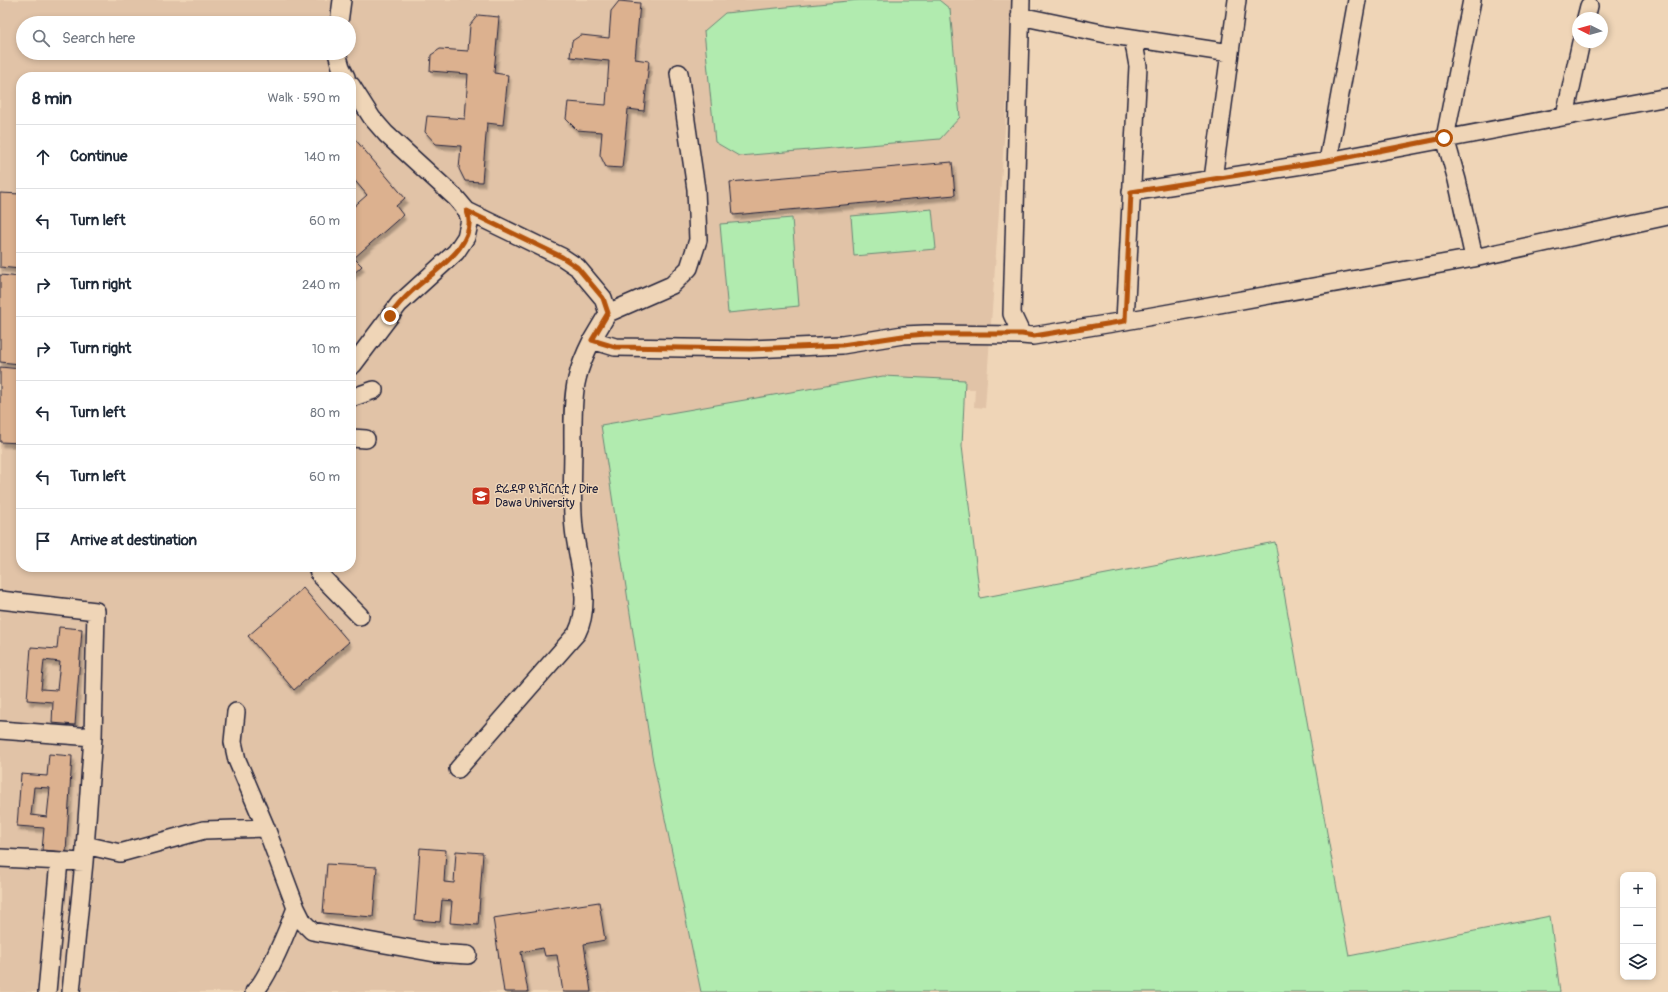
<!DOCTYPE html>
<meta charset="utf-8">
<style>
:root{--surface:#fff;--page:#f6f6f7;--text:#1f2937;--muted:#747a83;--line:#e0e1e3}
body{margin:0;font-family:Pangolin,"Noto Sans Ethiopic",sans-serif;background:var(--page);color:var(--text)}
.controls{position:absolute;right:12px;bottom:12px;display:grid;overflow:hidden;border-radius:8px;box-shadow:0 2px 6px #0003}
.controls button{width:36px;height:36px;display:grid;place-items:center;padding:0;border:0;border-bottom:1px solid var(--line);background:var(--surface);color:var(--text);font:20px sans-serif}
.compass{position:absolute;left:1572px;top:12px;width:36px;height:36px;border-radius:50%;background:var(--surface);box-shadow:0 2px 6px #0003;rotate:275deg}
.stop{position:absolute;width:12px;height:12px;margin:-9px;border:3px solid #b45309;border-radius:50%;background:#fff}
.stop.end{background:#b45309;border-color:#fff;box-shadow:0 1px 4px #0008}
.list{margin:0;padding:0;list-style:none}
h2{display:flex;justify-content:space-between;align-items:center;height:52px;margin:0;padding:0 16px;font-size:17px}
h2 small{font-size:13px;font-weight:400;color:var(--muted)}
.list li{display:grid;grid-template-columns:26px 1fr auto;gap:12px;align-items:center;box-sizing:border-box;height:64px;padding:0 16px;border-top:1px solid var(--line)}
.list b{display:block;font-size:15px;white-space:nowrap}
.list em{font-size:13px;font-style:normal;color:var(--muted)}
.icon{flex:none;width:22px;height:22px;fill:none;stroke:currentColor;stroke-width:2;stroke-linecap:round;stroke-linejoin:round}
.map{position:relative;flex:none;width:1668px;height:992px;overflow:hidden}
.search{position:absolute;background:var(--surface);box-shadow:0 2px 6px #0003;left:16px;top:16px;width:340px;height:44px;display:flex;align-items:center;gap:10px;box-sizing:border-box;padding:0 14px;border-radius:22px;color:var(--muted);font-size:15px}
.panel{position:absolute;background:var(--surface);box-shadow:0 2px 6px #0003;left:16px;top:72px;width:340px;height:500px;border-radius:16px}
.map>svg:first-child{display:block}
.built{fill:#e1c3a7;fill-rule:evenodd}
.green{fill:#b1ebaf;stroke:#6a8675}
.building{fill:#dcb18f;stroke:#22223b;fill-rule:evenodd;filter:url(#shadow)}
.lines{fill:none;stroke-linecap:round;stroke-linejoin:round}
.minor-casing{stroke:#22223b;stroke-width:20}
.minor{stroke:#efd5b7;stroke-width:17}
.route{stroke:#b45309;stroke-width:5}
.labels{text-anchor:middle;stroke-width:3;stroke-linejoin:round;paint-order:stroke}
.poi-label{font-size:12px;fill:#22223b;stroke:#efd5b7;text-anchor:start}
</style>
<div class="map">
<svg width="1668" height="992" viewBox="0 0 1668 992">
<defs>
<filter id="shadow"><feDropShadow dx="2.5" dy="4.5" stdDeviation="1" flood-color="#0004"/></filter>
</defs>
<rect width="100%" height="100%" fill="#efd5b7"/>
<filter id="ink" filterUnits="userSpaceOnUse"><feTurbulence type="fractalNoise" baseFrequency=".025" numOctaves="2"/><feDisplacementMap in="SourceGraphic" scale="8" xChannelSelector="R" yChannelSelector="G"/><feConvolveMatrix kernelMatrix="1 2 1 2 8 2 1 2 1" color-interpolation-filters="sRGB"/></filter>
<g filter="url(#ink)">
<path class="built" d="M0 0H1014L985 408 974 407 975 389H964L965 381 601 425 652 756 701 992H0ZM23 23H349V53H23ZM21 77H351V567H21Z"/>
<path class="green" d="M859 0H939L950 9 960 117 940 139 739 156 715 142 704 31 725 13Z
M932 209 936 249 854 256 851 216Z
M792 218 799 306 728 313 720 224Z
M883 376 965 380 962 446 980 598 1275 542 1349 956 1550 916 1560 992H701L652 756 601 425Z"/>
<path class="building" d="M619 1 640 3 635 59 649 61 644 111 628 109 622 168 606 167 600 155 602 132 577 130 566 119 568 102 606 105 609 61 570 57 572 41 581 35 609 38 611 11Z
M478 15 499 17 494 73 508 75 503 125 487 123 482 182 465 181 459 169 461 146 436 144 425 132 427 116 465 119 468 74 430 71 431 55 440 49 468 51 470 25Z
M354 138 405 198 396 206 403 215 354 258 362 266 351 276V209L367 195 351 176V141Z
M952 162 955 195 733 215 730 182Z
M0 193 21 194V269L0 267Z
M0 275 21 277V364L0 362Z
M0 367 21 369V443L0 442Z
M303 588 349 642 294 690 248 636Z
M59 627 82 629 75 725 52 723 53 702 27 700 31 647 57 649ZM44 660 60 662 57 690 41 689Z
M49 754 72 756 66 852 42 850 44 828 17 826 21 774 47 776ZM34 787 50 788 47 817 31 815Z
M420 848 446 850 444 882 454 883 456 851 483 853 478 925 450 923 452 901 442 900 440 922 415 920Z
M327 864 377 867 373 917 323 913Z
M599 902 605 940 584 944 591 992H563L557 955 545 956 543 948 521 952 528 992H504L493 918Z"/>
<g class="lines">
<defs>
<path id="minor" d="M1021 0 1012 314 1022 335
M1472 0 1445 138 1457 180 1474 258
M1020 16 1106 34 1230 53
M1586 18 1589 6
M339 23 342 0
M337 53 341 67 346 77
M351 85 372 118 386 134 456 198 467 211 470 220 466 237 456 252 399 304 353 365
M1565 116 1581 42
M1328 161 1357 0
M1213 179 1237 0
M1131 192 1328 161 1668 97
M467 211 562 257 577 267 603 298 608 313 592 340 615 347 750 349 842 345 903 335 926 334 1022 335 1033 336 1125 321 1474 258 1668 216
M608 313 672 285 689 268 698 240 696 189 679 73
M1125 321 1138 66 1133 38
M351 398 374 390
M351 438 366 439
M317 567 320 575 360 616
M0 600 96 611 93 737 84 862 71 992
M236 712 233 742 237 760 266 828 296 908 303 922 312 931 435 953 468 955
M0 730 93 737
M458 769 577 633C593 601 577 561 574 528 571 501 573 473 573 446 573 426 572 398 577 379 580 365 586 352 592 340
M85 845 120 853 204 830 266 828
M0 858 84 862
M47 992 59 861
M254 992C267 981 289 926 296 908"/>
</defs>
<use href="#minor" class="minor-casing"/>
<use href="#minor" class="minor"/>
</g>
</g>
<g class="lines" filter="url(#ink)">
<path class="route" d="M390 316C396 307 403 299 412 291 432 272 480 245 467 211L562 257 577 267 603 298 608 313 592 340 615 347 750 349 842 345 903 336 926 334H1022L1034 336 1125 321 1131 192 1328 161 1444 138"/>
</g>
<defs>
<symbol id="university-square" viewBox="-11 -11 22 22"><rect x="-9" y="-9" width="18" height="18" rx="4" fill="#c8321e" stroke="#efd5b7"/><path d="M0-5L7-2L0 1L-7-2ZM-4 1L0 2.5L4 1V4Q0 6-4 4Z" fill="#fff"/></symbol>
</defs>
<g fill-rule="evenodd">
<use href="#university-square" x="470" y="485" width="22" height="22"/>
</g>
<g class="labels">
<g class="poi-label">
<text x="495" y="493">ድሬዳዋ ዩኒቨርሲቲ / Dire<tspan x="495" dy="14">Dawa University</tspan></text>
</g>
</g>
</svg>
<div class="controls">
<button>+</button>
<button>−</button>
<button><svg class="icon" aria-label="layers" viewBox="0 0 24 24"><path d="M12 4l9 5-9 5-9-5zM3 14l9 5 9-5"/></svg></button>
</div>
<svg class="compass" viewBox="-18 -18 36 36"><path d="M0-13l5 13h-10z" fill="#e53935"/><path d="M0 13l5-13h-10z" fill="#747a83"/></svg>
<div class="stop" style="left:1444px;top:138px"></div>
<div class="stop end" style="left:390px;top:316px"></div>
<div class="search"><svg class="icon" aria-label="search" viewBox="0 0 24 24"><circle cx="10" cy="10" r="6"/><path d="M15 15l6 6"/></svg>Search here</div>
<section class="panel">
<h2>8 min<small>Walk · 590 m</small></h2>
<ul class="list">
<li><svg class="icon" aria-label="ahead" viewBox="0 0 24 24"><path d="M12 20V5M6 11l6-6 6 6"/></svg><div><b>Continue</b></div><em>140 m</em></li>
<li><svg class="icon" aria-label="left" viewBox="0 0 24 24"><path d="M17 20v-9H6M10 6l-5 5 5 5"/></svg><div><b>Turn left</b></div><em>60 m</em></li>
<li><svg class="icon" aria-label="right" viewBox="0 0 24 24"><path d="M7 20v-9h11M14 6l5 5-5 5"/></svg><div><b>Turn right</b></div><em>240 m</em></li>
<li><svg class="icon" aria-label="right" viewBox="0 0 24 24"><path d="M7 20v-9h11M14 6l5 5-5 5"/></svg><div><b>Turn right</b></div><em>10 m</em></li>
<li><svg class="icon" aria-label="left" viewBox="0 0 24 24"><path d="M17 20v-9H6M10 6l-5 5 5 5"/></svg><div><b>Turn left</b></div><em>80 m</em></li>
<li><svg class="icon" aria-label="left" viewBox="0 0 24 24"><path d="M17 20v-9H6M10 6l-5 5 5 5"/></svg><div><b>Turn left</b></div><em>60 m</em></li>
<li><svg class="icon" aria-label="arrive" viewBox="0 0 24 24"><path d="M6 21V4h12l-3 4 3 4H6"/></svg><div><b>Arrive at destination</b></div></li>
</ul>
</section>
</div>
